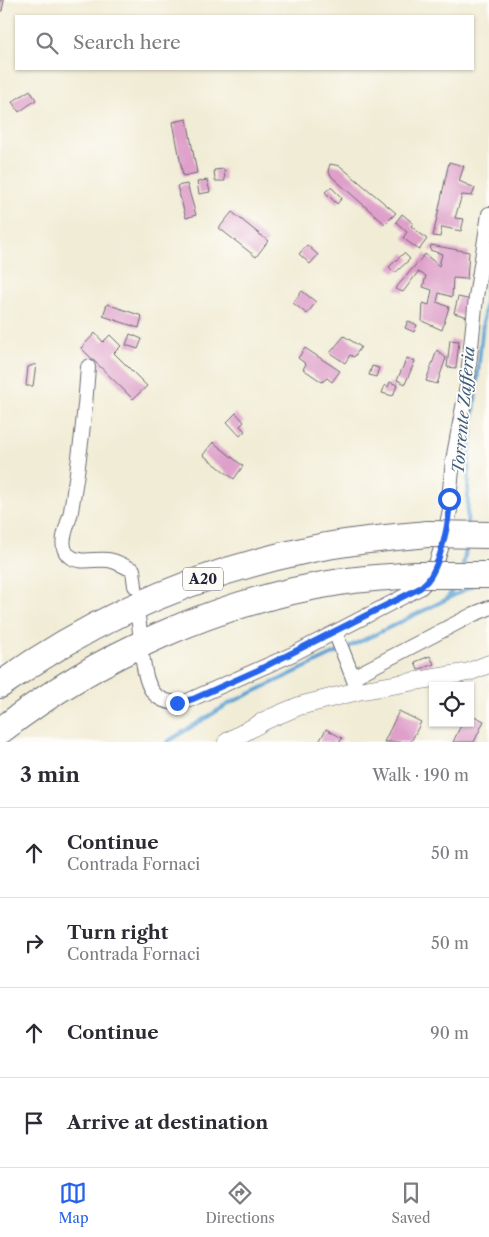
<!DOCTYPE html>
<meta charset="utf-8">
<style>
:root{--surface:#fff;--page:#f7f7f7;--text:#2b2b33;--muted:#7c7c81;--line:#e1e1e2;--accent:#2563eb}
body{margin:0;font-family:"Libre Caslon Text",serif;background:var(--page);color:var(--text)}
.controls{position:absolute;right:15px;bottom:15px;display:grid;overflow:hidden;border-radius:0px;box-shadow:0 1px 4px #0004}
.controls button{width:45px;height:45px;display:grid;place-items:center;padding:0;border:0;border-bottom:1px solid var(--line);background:var(--surface);color:var(--text);font:25px sans-serif}
.stop{position:absolute;width:15px;height:15px;margin:-11px;border:4px solid #2563eb;border-radius:50%;background:#fff}
.stop.end{background:#2563eb;border-color:#fff;box-shadow:0 1px 5px #0008}
.list{margin:0;padding:0;list-style:none}
h2{display:flex;justify-content:space-between;align-items:center;height:65px;margin:0;padding:0 20px;font-size:21px}
h2 small{font-size:16px;font-weight:400;color:var(--muted)}
.list li{display:grid;grid-template-columns:32px 1fr auto;gap:15px;align-items:center;box-sizing:border-box;height:90px;padding:0 20px;border-top:1px solid var(--line)}
.list b{display:block;font-size:19px;white-space:nowrap}
.list p{margin:0;font-size:16px;white-space:nowrap;color:var(--muted)}
.list em{font-size:16px;font-style:normal;color:var(--muted)}
.icon{flex:none;width:28px;height:28px;fill:none;stroke:currentColor;stroke-width:2;stroke-linecap:round;stroke-linejoin:round}
.map{position:relative;flex:none;width:489px;height:742px;overflow:hidden}
.search{position:absolute;background:var(--surface);box-shadow:0 1px 4px #0004;left:15px;right:15px;top:15px;height:55px;display:flex;align-items:center;gap:12px;box-sizing:border-box;padding:0 18px;border-radius:0px;color:var(--muted);font-size:19px}
.sheet{height:425px;background:var(--surface)}
nav{display:flex;justify-content:space-around;align-items:center;box-sizing:border-box;height:70px;border-top:1px solid var(--line);background:var(--surface);font-size:14px;color:var(--muted)}
nav a{display:grid;justify-items:center;gap:2px}
nav .on{color:var(--accent)}
.map>svg:first-child{display:block}
.lines{fill:none;stroke-linecap:round;stroke-linejoin:round}
.stream{stroke:#5da2d3;stroke-width:4}
.building{fill:#de9fc9}
.minor-casing{stroke:#6a6971;stroke-width:16}
.tertiary-casing{stroke:#6a6971;stroke-width:19}
.motorway-casing{stroke:#6a6971;stroke-width:28}
.minor{stroke:#fff;stroke-width:14}
.tertiary{stroke:#fff;stroke-width:18}
.motorway{stroke:#fff;stroke-width:26}
.motorway-bridge-casing{stroke:#6a6971;stroke-width:28;stroke-linecap:butt}
.motorway-bridge{stroke:#fff;stroke-width:26}
.route{stroke:#2563eb;stroke-width:6}
.labels{text-anchor:middle;stroke-width:4;stroke-linejoin:round;paint-order:stroke}
.shield{fill:#fdfcf7;stroke:#646373;stroke-width:1}
.shield-label{font-size:14px;font-weight:bold;fill:#22223b}
.water-label{font-size:16px;font-style:italic;fill:#3d5c7f;stroke:#fdfcf7}
</style>
<div class="map">
<svg width="489" height="742" viewBox="0 0 489 742">
<rect width="100%" height="100%" fill="#fdfcf7"/>
<filter id="ink" filterUnits="userSpaceOnUse"><feTurbulence type="fractalNoise" baseFrequency=".02" numOctaves="2"/><feDisplacementMap in="SourceGraphic" scale="10" xChannelSelector="R" yChannelSelector="G"/><feConvolveMatrix kernelMatrix="1 2 1 2 8 2 1 2 1" color-interpolation-filters="sRGB"/></filter>
<filter id="wash" filterUnits="userSpaceOnUse"><feTurbulence type="fractalNoise" baseFrequency=".0096" numOctaves="4" result="noise"/><feDisplacementMap in="SourceGraphic" scale="20" xChannelSelector="R" yChannelSelector="G"/><feGaussianBlur stdDeviation="1.12" result="paint"/><feColorMatrix in="noise" values="0 0 0 0 0 0 0 0 0 0 0 0 0 0 0 0 0 1.4 0 .05"/><feComposite in="paint" operator="in"/></filter>
<g filter="url(#wash)">
<rect width="100%" height="100%" fill="#f1ecd5"/>
<g class="lines">
<path class="stream" d="M467 526 469 462 489 264
M463 565 467 545
M447 599 472 586
M167 742 230 703 376 634 447 599 455 585"/>
</g>
<g id="blocks">
<path class="building" d="M0 0H4L2 11H0Z
M30 90 36 100 19 112 12 102Z
M187 119 197 173 183 176 173 122Z
M449 162 464 166 459 181 475 188 472 196 462 195 455 218 464 219 461 231 442 227 440 237 433 236Z
M330 164 340 166 396 213 385 224 332 177 328 171Z
M224 169 225 181H215L214 170Z
M207 180 210 192 199 194 197 182Z
M187 184 196 215 186 218 177 186Z
M331 187 342 198 337 204 325 192Z
M232 212 268 241 256 257 219 228Z
M402 214 413 223 411 226 427 239 419 250 403 238 407 232 396 222Z
M307 245 318 255 310 264 299 254Z
M431 245 469 252 467 279 453 278 452 297 439 293 437 302 449 307 442 330 422 321 423 303 429 305 432 290 423 287 426 276 418 272 403 292 395 289 425 254 439 266 442 254 430 250Z
M404 253 410 259 395 273 389 267Z
M302 291 316 302 307 314 293 303Z
M458 297 472 300 468 317 454 313Z
M107 304 142 316 139 328 103 316Z
M408 321 417 325 414 332 405 328Z
M95 333 103 342 110 335 121 346 114 353 147 386 133 399 81 348Z
M130 334 142 339 138 349 126 345Z
M344 336 361 347 354 357 350 355 345 363 330 353Z
M450 340 459 341 456 368 447 367Z
M305 348 340 371 332 382 327 378 322 382 303 369 306 364 298 358Z
M437 350 446 358 437 384 426 381Z
M407 358 415 361 405 384 397 380Z
M36 364 33 386H26L28 367Z
M372 366 379 368 376 377 369 375Z
M390 382 397 385 393 396 382 393 385 385 388 387Z
M236 413 244 422 240 426 245 431 240 436 227 422Z
M213 442 243 466 234 479 203 455Z
M430 656 434 664 418 670 415 662Z
M399 711 421 722 411 742H384Z
M470 714 484 721 474 742H453L462 723H470Z
M326 729 342 738 340 742H319Z"/>
</g>
</g>
<g filter="url(#ink)">
<use href="#blocks" fill-opacity="0" stroke="#6a6971" stroke-width="1"/>
<g class="lines">
<defs>
<path id="minor" d="M88 367C85 415 79 464 71 511 69 524 57 544 68 555 79 565 95 558 108 560 117 561 125 567 133 570L135 586
M138 617 140 632
M335 632 355 683
M143 660C146 686 153 706 185 702L293 654 420 588 429 579 437 561 443 542 450 510 449 499 453 460 467 386 476 297 489 214
M353 677 474 614 489 608"/>
<path id="tertiary" d="M227 742 266 720 299 706 358 691 469 672 489 664"/>
<path id="motorway" d="M0 685C92 619 197 573 307 550 347 541 388 538 428 534
M0 731C98 655 217 601 340 582 366 578 391 577 416 575"/>
</defs>
<use href="#minor" class="minor-casing"/>
<use href="#tertiary" class="tertiary-casing"/>
<use href="#motorway" class="motorway-casing"/>
<use href="#minor" class="minor"/>
<use href="#tertiary" class="tertiary"/>
<use href="#motorway" class="motorway"/>
<defs>
<path id="motorway-bridge" d="M428 534 489 535
M416 575H489"/>
</defs>
<use href="#motorway-bridge" class="motorway-bridge-casing"/>
<use href="#motorway-bridge" class="motorway-bridge"/>
</g>
</g>
<g class="lines" filter="url(#ink)">
<path class="route" d="M177 703 193 699 258 670 420 588C422 585 426 583 428 580 440 565 451 517 449 499"/>
</g>
<g class="labels">
<rect class="shield" x="183" y="567.5" width="40" height="23" rx="4"/>
<g class="shield-label">
<text x="203" y="584">A20</text>
</g>
<g class="water-label">
<text transform="translate(463 410) rotate(-85)" y="6">Torrente Zafferia</text>
</g>
</g>
</svg>
<div class="controls">
<button><svg class="icon" aria-label="locate" viewBox="0 0 24 24"><circle cx="12" cy="12" r="6"/><path d="M12 2v4M12 18v4M2 12h4M18 12h4"/></svg></button>
</div>
<div class="stop" style="left:449px;top:499px"></div>
<div class="stop end" style="left:177px;top:703px"></div>
<div class="search"><svg class="icon" aria-label="search" viewBox="0 0 24 24"><circle cx="10" cy="10" r="6"/><path d="M15 15l6 6"/></svg>Search here</div>
</div>
<section class="sheet">
<h2>3 min<small>Walk · 190 m</small></h2>
<ul class="list">
<li><svg class="icon" aria-label="ahead" viewBox="0 0 24 24"><path d="M12 20V5M6 11l6-6 6 6"/></svg><div><b>Continue</b><p>Contrada Fornaci</p></div><em>50 m</em></li>
<li><svg class="icon" aria-label="right" viewBox="0 0 24 24"><path d="M7 20v-9h11M14 6l5 5-5 5"/></svg><div><b>Turn right</b><p>Contrada Fornaci</p></div><em>50 m</em></li>
<li><svg class="icon" aria-label="ahead" viewBox="0 0 24 24"><path d="M12 20V5M6 11l6-6 6 6"/></svg><div><b>Continue</b></div><em>90 m</em></li>
<li><svg class="icon" aria-label="arrive" viewBox="0 0 24 24"><path d="M6 21V4h12l-3 4 3 4H6"/></svg><div><b>Arrive at destination</b></div></li>
</ul>
</section>
<nav>
<a class="on"><svg class="icon" aria-label="map" viewBox="0 0 24 24"><path d="M3 6l6-2 6 2 6-2v14l-6 2-6-2-6 2zM9 4v14M15 6v14"/></svg>Map</a>
<a><svg class="icon" aria-label="directions" viewBox="0 0 24 24"><path d="M12 3l9 9-9 9-9-9zM9 14v-3h6M13 9l2 2-2 2"/></svg>Directions</a>
<a><svg class="icon" aria-label="saved" viewBox="0 0 24 24"><path d="M7 4h10v16l-5-4-5 4z"/></svg>Saved</a>
</nav>
